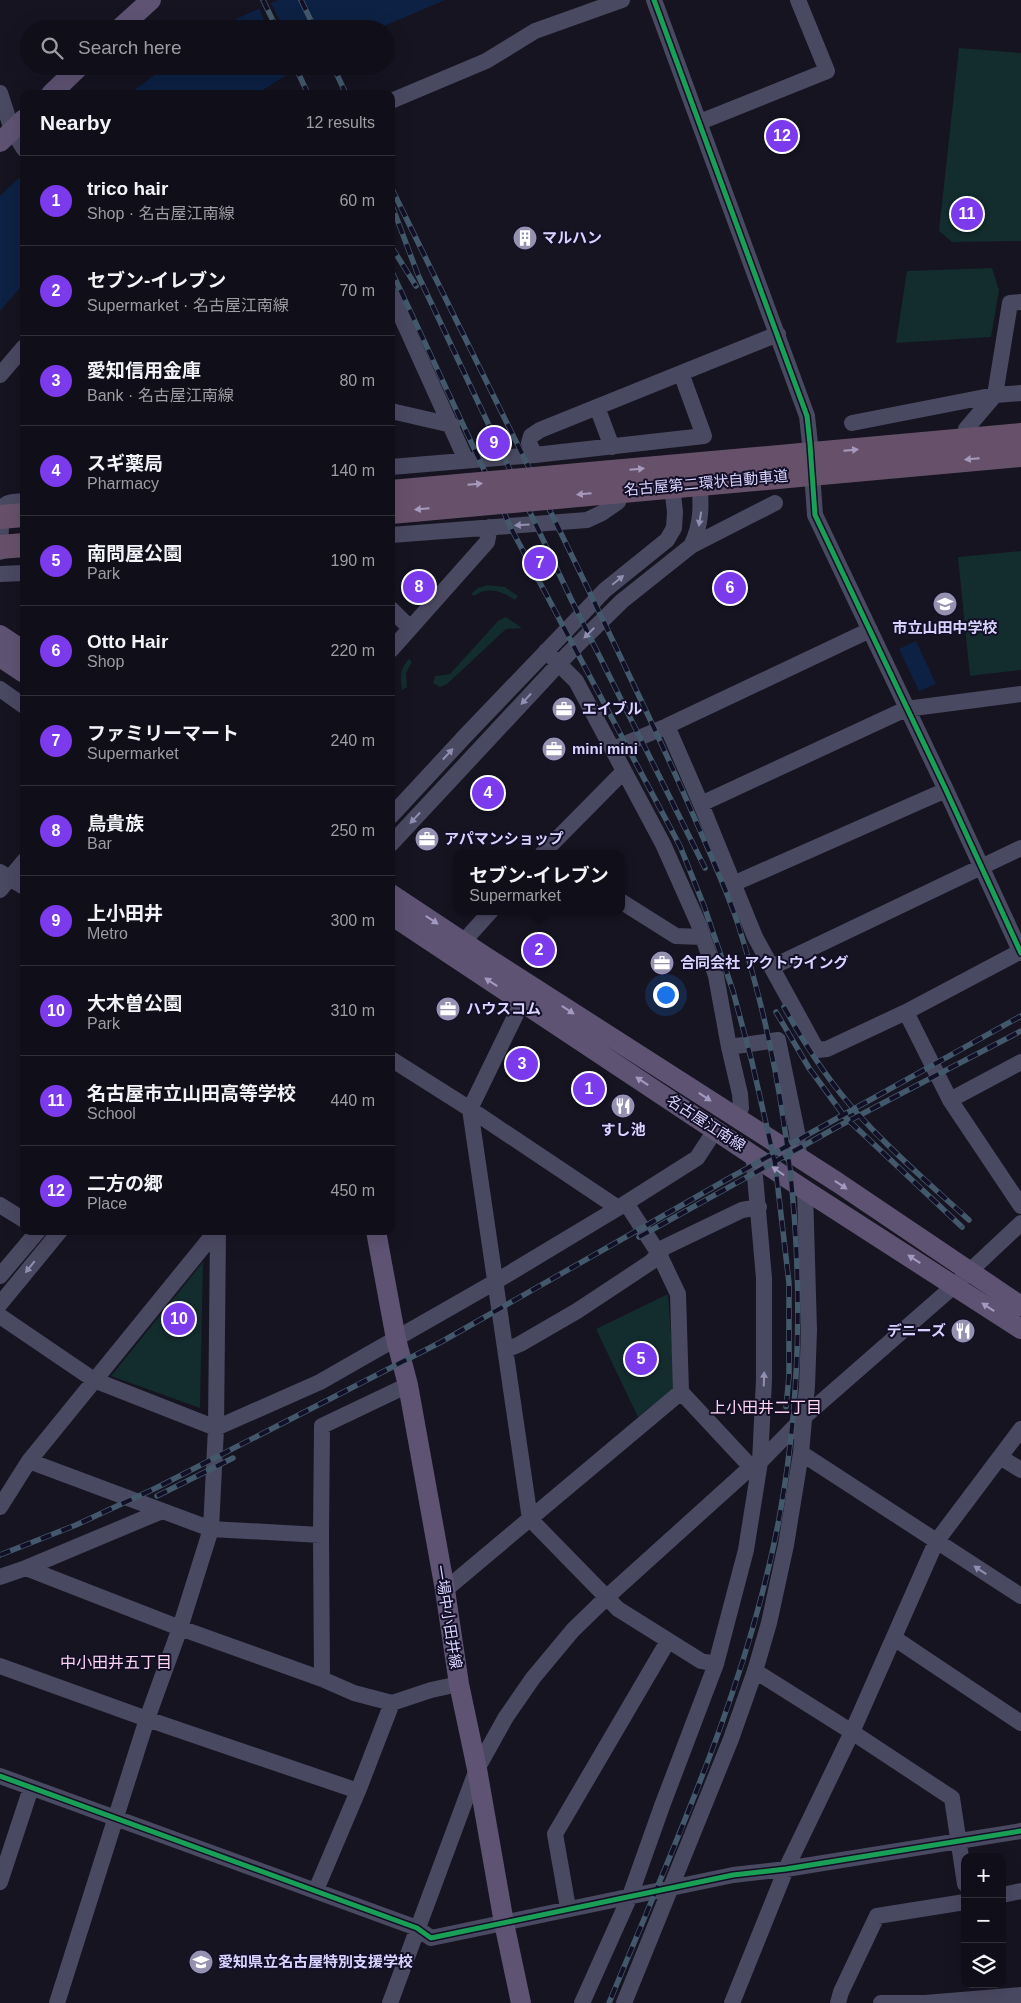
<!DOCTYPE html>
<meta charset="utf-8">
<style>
:root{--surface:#100f19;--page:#191822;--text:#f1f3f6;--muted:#9c9ca2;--line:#302f38;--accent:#7c3aed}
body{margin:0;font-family:Helvetica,"Noto Sans JP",sans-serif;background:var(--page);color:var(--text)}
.controls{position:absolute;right:15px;bottom:15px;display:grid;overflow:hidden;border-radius:10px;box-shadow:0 5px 20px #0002}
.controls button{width:45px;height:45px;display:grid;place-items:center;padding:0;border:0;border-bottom:1px solid var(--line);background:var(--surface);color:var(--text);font:25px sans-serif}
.you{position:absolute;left:665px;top:994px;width:18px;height:18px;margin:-12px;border:4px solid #fff;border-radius:50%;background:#1a73e8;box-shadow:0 0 0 8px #1a73e833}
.badge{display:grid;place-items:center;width:32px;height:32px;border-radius:50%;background:var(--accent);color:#fff;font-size:16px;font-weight:700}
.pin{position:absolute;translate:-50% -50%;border:2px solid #fff;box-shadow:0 1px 5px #0006}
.popup{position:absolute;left:453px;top:850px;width:172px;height:65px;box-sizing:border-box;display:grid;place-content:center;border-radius:10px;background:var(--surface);filter:drop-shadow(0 1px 4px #0005);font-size:16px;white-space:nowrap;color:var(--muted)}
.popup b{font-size:19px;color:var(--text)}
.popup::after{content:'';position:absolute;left:50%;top:100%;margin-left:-10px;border:10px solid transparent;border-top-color:var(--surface)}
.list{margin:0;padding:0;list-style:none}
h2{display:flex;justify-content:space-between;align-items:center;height:65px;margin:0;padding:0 20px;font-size:21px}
h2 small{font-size:16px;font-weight:400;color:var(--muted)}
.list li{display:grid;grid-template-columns:32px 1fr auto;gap:15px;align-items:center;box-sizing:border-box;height:90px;padding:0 20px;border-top:1px solid var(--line)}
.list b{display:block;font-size:19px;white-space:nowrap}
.list p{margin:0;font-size:16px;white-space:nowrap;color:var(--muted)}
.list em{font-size:16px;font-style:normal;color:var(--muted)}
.icon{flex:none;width:28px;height:28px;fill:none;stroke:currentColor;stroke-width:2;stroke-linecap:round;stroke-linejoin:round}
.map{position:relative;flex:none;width:1021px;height:2003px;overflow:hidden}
.search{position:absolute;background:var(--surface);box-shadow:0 5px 20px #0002;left:20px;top:20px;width:375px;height:55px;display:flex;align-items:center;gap:12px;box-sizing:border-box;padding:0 18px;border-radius:28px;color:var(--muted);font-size:19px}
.panel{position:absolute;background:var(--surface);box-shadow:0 5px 20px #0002;left:20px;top:90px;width:375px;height:1145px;border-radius:10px}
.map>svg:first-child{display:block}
.green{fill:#132c2d}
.water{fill:#0d2144}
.pier{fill:#161421}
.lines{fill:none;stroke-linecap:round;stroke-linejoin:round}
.minor{stroke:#4a4962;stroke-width:16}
.major{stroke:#5e5373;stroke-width:20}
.rail-casing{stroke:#43596b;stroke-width:5.5}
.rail{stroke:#130f26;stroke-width:4;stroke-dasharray:11;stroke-linecap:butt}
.highway-bridge{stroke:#67516a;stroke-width:24}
.cycleway-casing{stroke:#130f26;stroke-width:8}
.cycleway{stroke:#1a9f57;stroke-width:5}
.oneway{fill:#a699bc}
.oneway2{fill:#928eb0}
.oneway3{fill:#a29ac0}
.labels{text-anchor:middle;stroke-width:4;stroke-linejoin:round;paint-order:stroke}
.poi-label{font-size:15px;font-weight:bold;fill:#d9d4ff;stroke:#130f26;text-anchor:start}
.street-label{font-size:15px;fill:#d9d4ff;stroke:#130f26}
.neighbourhood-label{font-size:16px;fill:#ffd6f0;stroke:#130f26}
</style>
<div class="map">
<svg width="1021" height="2003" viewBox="0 0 1021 2003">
<rect width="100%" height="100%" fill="#161421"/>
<path class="green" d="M959 48 1021 53V241L952 242 939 231Z
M992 268 999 290 991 337 896 343 907 271Z
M1021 551V670L970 676 958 557Z
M487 585 505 587 518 596 515 600C502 591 488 586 474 596L471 594 478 588Z
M506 617 522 628 506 629 447 684 440 687 433 683 435 676 450 674 498 621Z
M409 659 412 662 406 673 407 687 402 690C400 678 400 668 409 659Z
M203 1262 200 1408 111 1376Z
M668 1294 675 1388 638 1417 596 1329Z"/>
<path class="water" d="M278 0H445L377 29H222L238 18Z
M167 66H300L257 94H129Z
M24 173V283L0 311V196Z
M916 641 936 684 919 691 899 649Z"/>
<path class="pier" d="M270 1 284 29H268L258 6Z"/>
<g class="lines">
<path class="minor" d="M654 0 807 416 810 444 815 515 946 790 1021 953
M0 93 12 130 24 149
M391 101 486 61 535 31 622 0
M700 122 827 71 798 0
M391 294 466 460
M0 375 24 347
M597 407 612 447
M391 411 452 425
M852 423 995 395 1021 393
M966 429 995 395 1010 303 1021 302
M535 455 529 443 531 436 540 430 778 334
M391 467 535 455 704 436 681 373
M391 535 587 520 602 513 618 502
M691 546 775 503
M0 552C1 542 0 514 4 506 8 501 17 502 24 501
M0 574 24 573
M391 609 410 628
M870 630 667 726 701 804 755 937 817 1050 827 1049 906 1012 1021 951
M391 650 487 542 490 527
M546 651 576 681 663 844 699 925 716 976 729 1047 740 1094 741 1108 737 1118
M0 689 24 706
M613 749 667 726
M701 804 906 709 1021 694
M391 816 467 734 605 590 667 540 674 528 675 512 671 478
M391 844 569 653 622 601 691 546C703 523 701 501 699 476
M542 854 624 771
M0 872 24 887
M733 884 946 790
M0 890 24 861
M622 902 676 936 702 937
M464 941 491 911
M772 967 1021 848
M522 1002 470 1109 530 1519 618 1609 701 1661 716 1664
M906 1012 950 1100 1021 1206
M729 1047 778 1040 797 1132 799 1158
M391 1059 470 1109 618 1208
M950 1100 1021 1062
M626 1203 659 1254 678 1294 681 1392 751 1467
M0 1205 24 1220
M0 1276 38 1231
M0 1304 60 1231
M0 1316 94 1380 216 1428 320 1382 495 1282 618 1208 697 1158 716 1129
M506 1350 520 1344 577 1311 651 1262 665 1247 742 1210 759 1207
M801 1453 1021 1596
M1000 1457 1021 1470
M29 1461 211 1529 321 1535
M0 1507 29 1461 216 1231
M26 1568 180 1628 322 1679 354 1693 392 1703
M0 1577 26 1568 162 1511
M445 1590 681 1392
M894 1638 1021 1723
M0 1666 147 1719 358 1791
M755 1671 852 1732 952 1798 965 1884
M322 1679 321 1535 322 1426 408 1385
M0 1776 417 1928 431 1938 733 1875 786 1869 1021 1831
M0 1882 31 1788
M316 1890 358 1791 392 1703 431 1690 459 1684
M1002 1895 1021 1891
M568 1908 555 1834 668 1641
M57 2003 147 1719 180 1628 211 1529 216 1428 218 1231
M390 2003 477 1769 506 1717 533 1678 573 1630 607 1597 751 1467 760 1462 804 1417 955 1285 1021 1223
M582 2003 630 1896 662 1806 716 1664 746 1550 760 1462 764 1380V1278L753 1154
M624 2003 731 1739 755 1671 769 1623 786 1545 801 1453 807 1386 809 1330 805 1190
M732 2003 786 1869 852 1732 936 1542 1021 1429
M838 2003 841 1992 877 1916 965 1902
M881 2003H925L1021 1995"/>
<path class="major" d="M119 29 151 0
M51 94 80 66
M0 142 24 119
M0 635 24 651
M0 657 24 673
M391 894 486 957 837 1182 1021 1306
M391 915 805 1190 1021 1329
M376 1231 396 1339 408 1385 445 1590 459 1684 477 1769 504 1923 521 2003"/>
<defs>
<path id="rail" d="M263 0 277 29
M301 0 315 29
M295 66 308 94
M333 66 346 94
M391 187C470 350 552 511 629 675 653 725 676 775 698 826 712 858 727 891 738 924 798 1113 815 1324 779 1519 747 1688 674 1845 609 2003
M391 203 418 275 571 599 705 868
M391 246 416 286
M391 270 513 532 680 846 704 906 733 991 752 1062 775 1163 789 1283V1376L786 1407
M784 1007C805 1045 829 1082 858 1114 892 1152 932 1186 969 1220
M776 1012 809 1068 845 1117 962 1227
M639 1237 839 1126 1021 1031
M157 1496 233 1458
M0 1555 76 1525 156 1488 441 1342 726 1180 1021 1016"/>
</defs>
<use href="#rail" class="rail-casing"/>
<use href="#rail" class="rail"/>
<path class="highway-bridge" d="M391 492 1021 435
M391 512 1021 455
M0 517 24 515
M0 547 24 545"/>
<defs>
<path id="cycleway" d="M654 0 807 416 810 444 815 515 946 790 1021 953
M0 1776 417 1928 431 1938 733 1875 786 1869 1021 1831"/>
</defs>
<use href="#cycleway" class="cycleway-casing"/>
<use href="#cycleway" class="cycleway"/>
</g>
<defs><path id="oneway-solid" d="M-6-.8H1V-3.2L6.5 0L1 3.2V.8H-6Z" transform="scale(1.25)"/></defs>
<g class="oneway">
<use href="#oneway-solid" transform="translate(851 450) rotate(-5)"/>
<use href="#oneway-solid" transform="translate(972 459) rotate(175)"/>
<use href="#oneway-solid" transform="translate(637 469) rotate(-5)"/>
<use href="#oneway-solid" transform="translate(475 484) rotate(-5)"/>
<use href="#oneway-solid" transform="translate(584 494) rotate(175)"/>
<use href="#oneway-solid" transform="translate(422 509) rotate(175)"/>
</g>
<g class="oneway2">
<use href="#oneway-solid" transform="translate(700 519) rotate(99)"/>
<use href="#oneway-solid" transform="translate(522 525) rotate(177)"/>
<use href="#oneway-solid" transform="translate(618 580) rotate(-39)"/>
<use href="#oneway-solid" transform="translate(589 633) rotate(135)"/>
<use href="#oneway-solid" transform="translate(526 699) rotate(133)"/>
<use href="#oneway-solid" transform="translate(448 754) rotate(-47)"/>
<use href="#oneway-solid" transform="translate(415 818) rotate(133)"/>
<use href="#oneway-solid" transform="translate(30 1267) rotate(129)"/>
<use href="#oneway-solid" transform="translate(764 1379) rotate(-88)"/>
<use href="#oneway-solid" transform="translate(980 1570) rotate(-147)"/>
</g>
<g class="oneway3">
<use href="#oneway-solid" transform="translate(432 920) rotate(33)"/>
<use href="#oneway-solid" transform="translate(491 982) rotate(-147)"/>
<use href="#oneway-solid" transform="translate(568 1010) rotate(33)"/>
<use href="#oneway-solid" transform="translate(642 1081) rotate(-147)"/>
<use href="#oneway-solid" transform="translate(705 1097) rotate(33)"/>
<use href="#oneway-solid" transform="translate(778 1171) rotate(-145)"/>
<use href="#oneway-solid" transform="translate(841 1185) rotate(34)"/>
<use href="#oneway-solid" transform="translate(914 1259) rotate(-147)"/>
<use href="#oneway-solid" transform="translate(988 1307) rotate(-147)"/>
</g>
<defs>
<symbol id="building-disc" viewBox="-11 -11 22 22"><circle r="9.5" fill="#9591b1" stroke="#130f26"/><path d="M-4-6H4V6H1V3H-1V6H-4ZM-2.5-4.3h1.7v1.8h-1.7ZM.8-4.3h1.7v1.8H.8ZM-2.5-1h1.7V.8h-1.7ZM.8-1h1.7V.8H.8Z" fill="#fff"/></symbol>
<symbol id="school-disc" viewBox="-11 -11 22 22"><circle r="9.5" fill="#9591b1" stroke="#130f26"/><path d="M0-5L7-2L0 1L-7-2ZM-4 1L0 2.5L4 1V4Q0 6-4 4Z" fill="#fff"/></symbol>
<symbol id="office-disc" viewBox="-11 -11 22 22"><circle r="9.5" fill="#9591b1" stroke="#130f26"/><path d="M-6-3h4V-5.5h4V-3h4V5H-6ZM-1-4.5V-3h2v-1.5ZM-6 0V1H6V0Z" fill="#fff"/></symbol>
<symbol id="restaurant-disc" viewBox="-11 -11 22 22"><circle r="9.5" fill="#9591b1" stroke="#130f26"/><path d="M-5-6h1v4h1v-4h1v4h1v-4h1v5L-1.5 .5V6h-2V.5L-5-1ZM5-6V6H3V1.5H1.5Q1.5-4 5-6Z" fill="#fff"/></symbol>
</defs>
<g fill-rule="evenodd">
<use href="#building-disc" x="511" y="224" width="28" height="28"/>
<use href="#school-disc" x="931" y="590" width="28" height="28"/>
<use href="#office-disc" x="550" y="695" width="28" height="28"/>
<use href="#office-disc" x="540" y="735" width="28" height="28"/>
<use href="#office-disc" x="413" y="825" width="28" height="28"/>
<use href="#office-disc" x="648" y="949" width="28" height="28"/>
<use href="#office-disc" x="434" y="995" width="28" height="28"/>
<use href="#restaurant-disc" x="609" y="1092" width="28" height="28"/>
<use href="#restaurant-disc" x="949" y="1317" width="28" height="28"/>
<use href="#school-disc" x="187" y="1948" width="28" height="28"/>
</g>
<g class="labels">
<g class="poi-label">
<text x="542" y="243">マルハン</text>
<text x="945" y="633" text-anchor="middle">市立山田中学校</text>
<text x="582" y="714">エイブル</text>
<text x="572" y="754">mini mini</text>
<text x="444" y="844">アパマンショップ</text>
<text x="680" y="968">合同会社 アクトウイング</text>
<text x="466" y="1014">ハウスコム</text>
<text x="623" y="1135" text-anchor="middle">すし池</text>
<text x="946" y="1336" text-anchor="end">デニーズ</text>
<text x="218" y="1967">愛知県立名古屋特別支援学校</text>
</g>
<g class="street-label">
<text transform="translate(706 483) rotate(-5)" y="5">名古屋第二環状自動車道</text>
<text transform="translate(706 1123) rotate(33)" y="5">名古屋江南線</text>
<text transform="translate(448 1617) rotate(81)" y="5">一場中小田井線</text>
</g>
<g class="neighbourhood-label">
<text x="766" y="1413">上小田井二丁目</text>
<text x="116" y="1668">中小田井五丁目</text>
</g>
</g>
</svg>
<div class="controls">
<button>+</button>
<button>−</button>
<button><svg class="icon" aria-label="layers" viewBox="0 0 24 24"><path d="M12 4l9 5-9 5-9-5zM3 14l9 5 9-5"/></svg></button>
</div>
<div class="you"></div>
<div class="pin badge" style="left:589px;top:1089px">1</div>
<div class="pin badge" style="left:539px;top:950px">2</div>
<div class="popup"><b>セブン-イレブン</b>Supermarket</div>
<div class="pin badge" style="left:522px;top:1064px">3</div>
<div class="pin badge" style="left:488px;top:793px">4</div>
<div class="pin badge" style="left:641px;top:1359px">5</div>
<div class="pin badge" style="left:730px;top:588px">6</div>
<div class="pin badge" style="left:540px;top:563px">7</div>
<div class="pin badge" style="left:419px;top:587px">8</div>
<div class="pin badge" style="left:494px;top:443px">9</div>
<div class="pin badge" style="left:179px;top:1319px">10</div>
<div class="pin badge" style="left:967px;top:214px">11</div>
<div class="pin badge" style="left:782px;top:136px">12</div>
<div class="search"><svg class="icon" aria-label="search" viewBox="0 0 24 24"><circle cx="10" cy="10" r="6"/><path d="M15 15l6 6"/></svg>Search here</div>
<section class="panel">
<h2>Nearby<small>12 results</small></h2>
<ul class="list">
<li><span class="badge">1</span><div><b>trico hair</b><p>Shop · 名古屋江南線</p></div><em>60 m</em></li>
<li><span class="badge">2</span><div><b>セブン-イレブン</b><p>Supermarket · 名古屋江南線</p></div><em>70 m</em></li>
<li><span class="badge">3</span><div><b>愛知信用金庫</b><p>Bank · 名古屋江南線</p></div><em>80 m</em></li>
<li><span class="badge">4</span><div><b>スギ薬局</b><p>Pharmacy</p></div><em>140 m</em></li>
<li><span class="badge">5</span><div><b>南問屋公園</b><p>Park</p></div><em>190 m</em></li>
<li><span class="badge">6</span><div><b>Otto Hair</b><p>Shop</p></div><em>220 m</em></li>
<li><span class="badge">7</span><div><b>ファミリーマート</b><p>Supermarket</p></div><em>240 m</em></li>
<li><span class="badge">8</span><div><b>鳥貴族</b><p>Bar</p></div><em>250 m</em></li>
<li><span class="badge">9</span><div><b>上小田井</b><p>Metro</p></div><em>300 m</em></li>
<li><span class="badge">10</span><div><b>大木曽公園</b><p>Park</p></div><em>310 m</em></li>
<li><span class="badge">11</span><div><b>名古屋市立山田高等学校</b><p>School</p></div><em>440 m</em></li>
<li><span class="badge">12</span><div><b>二方の郷</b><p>Place</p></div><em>450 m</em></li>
</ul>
</section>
</div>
